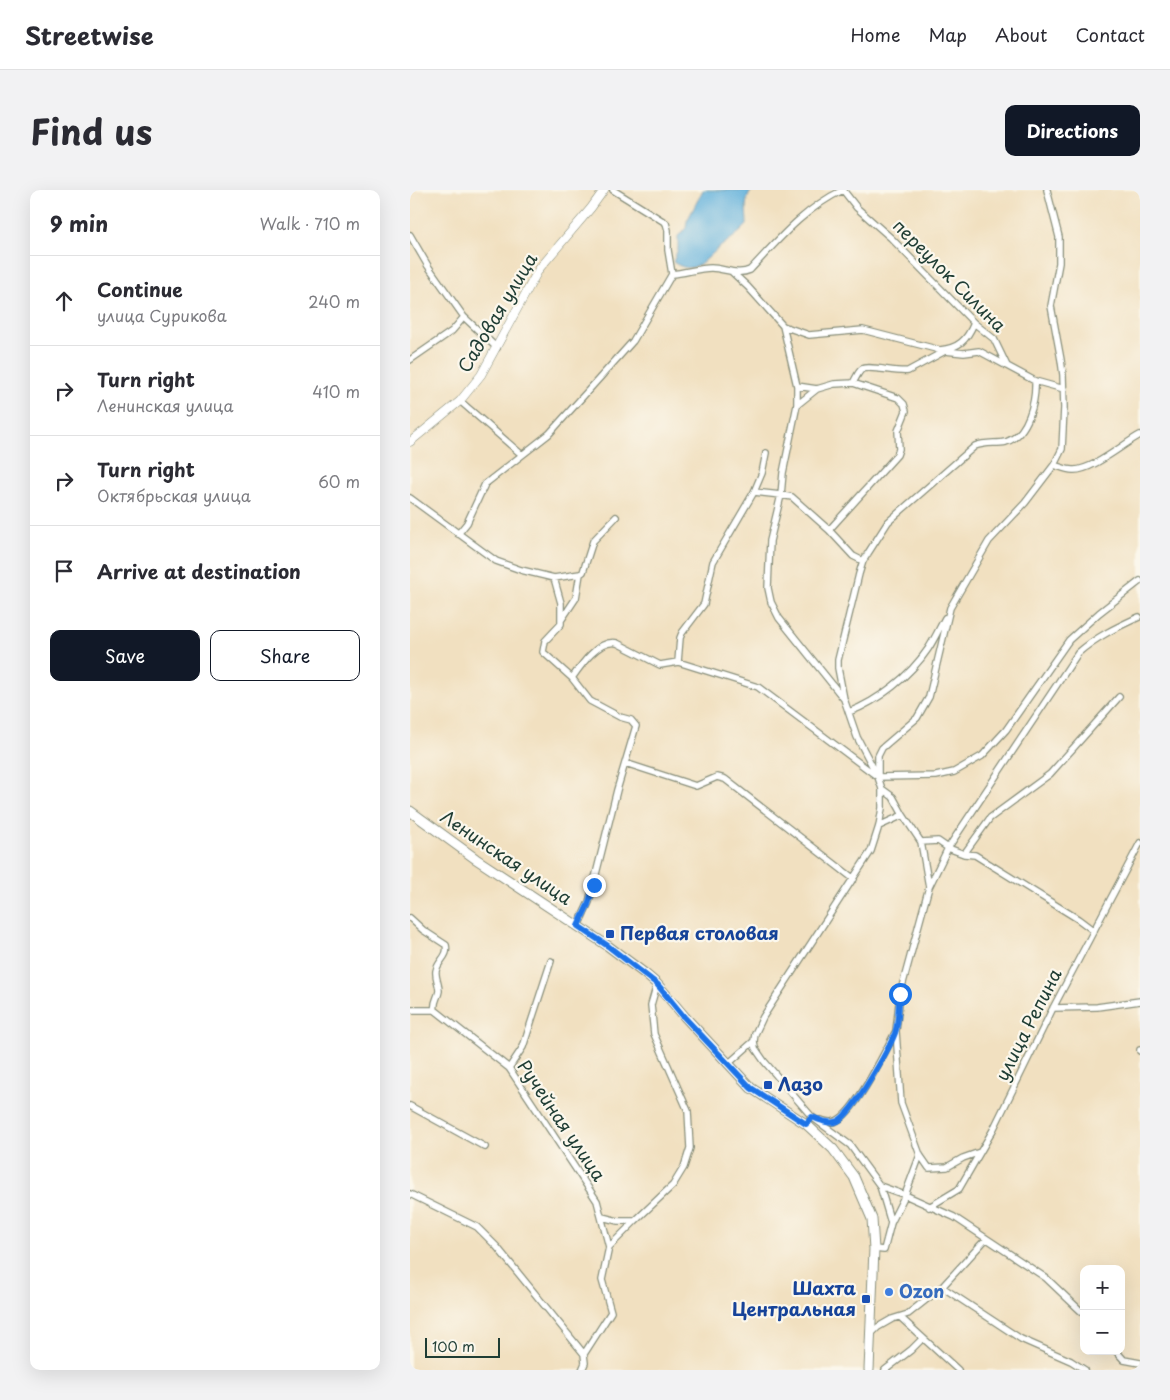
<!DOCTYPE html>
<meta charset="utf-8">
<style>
:root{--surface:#fff;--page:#f2f2f3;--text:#2b2b33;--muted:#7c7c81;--line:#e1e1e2;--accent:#111827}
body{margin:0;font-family:"Playpen Sans",sans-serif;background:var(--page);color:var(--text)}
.controls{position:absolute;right:15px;bottom:15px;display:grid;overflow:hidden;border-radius:10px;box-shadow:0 5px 20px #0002}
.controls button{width:45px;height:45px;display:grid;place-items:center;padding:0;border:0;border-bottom:1px solid var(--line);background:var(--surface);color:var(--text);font:25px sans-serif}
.scale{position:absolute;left:15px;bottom:12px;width:75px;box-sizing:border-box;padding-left:5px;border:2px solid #1f3d34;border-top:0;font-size:14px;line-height:18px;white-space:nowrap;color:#1f3d34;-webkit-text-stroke:4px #fbf7ec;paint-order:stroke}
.stop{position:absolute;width:15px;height:15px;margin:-11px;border:4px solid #1a73e8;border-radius:50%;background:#fff}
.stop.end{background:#1a73e8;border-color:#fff;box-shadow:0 1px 5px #0008}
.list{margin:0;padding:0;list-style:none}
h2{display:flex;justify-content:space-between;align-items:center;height:65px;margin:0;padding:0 20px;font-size:21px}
h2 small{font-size:16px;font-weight:400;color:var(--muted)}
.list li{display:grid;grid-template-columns:32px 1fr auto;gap:15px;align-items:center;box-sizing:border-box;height:90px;padding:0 20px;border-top:1px solid var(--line)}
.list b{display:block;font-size:19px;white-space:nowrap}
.list p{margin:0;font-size:16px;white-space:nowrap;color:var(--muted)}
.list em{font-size:16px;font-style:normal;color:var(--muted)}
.actions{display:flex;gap:10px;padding:15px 20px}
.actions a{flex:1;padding:11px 0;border:1px solid var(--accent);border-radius:10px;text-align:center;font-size:18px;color:var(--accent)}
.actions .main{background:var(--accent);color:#fff}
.icon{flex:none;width:28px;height:28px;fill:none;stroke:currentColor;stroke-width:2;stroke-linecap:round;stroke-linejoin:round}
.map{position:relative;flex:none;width:730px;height:1180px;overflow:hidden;border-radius:10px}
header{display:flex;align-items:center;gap:30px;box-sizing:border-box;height:70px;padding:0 25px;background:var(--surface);border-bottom:1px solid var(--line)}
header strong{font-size:24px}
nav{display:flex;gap:28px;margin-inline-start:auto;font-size:18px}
.intro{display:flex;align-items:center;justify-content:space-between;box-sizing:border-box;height:120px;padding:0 30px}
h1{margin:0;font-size:35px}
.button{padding:12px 22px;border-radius:10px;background:var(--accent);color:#fff;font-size:18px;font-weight:700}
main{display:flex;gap:30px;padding:0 30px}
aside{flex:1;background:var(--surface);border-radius:10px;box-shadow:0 5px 20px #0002}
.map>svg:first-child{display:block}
.water{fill:#62b1dc;stroke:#407788}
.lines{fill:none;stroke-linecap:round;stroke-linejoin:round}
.minor-casing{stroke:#888e7a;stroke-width:8}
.tertiary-casing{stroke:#888e7a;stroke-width:9}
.primary-casing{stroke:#888e7a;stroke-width:11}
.minor{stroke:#fff;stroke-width:5.5}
.tertiary{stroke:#fff;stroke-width:8}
.primary{stroke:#fff;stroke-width:9}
.route{stroke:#1a73e8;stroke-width:6}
.transit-dot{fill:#1a4fb4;stroke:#fbf7ec;stroke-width:2}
.shop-dot{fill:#3f7fe0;stroke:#fbf7ec;stroke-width:2}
.labels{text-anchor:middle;stroke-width:4.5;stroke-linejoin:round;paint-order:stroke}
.street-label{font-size:18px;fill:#1f3d34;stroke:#fbf7ec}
.transit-label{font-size:18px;font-weight:bold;fill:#164399;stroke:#fbf7ec;text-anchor:start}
.shop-label{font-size:18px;font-weight:bold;fill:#366cbe;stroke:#fbf7ec;text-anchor:start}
</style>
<header>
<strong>Streetwise</strong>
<nav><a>Home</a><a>Map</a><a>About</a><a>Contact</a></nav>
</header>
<div class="intro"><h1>Find us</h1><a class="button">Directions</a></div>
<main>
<aside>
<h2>9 min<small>Walk · 710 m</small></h2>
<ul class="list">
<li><svg class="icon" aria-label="ahead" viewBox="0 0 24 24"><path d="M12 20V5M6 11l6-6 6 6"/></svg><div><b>Continue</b><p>улица Сурикова</p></div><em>240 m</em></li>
<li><svg class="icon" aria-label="right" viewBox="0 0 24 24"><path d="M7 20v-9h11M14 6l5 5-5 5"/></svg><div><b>Turn right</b><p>Ленинская улица</p></div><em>410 m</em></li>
<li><svg class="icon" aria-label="right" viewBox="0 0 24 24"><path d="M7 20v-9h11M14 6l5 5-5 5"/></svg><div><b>Turn right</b><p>Октябрьская улица</p></div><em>60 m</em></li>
<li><svg class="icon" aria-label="arrive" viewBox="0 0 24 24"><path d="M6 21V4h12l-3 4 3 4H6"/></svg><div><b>Arrive at destination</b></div></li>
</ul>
<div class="actions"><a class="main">Save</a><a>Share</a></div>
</aside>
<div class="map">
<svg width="730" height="1180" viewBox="0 0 730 1180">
<rect width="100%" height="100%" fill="#fbf7ec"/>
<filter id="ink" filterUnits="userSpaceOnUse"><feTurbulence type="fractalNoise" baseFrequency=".02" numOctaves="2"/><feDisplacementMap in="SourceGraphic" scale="10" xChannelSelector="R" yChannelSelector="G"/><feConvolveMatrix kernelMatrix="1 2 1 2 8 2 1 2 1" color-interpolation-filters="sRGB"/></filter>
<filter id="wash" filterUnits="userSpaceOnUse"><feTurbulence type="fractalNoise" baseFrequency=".0096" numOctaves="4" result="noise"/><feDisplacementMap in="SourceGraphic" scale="20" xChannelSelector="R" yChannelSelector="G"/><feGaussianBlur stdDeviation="1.12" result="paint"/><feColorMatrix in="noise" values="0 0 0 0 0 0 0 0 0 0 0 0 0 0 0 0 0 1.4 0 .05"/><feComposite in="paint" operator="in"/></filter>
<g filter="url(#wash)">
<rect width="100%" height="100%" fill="#f1e0c0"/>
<path class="water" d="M293 0H342C333 11 337 22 337 35 329 44 319 50 310 57 295 69 285 87 263 72L268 59V46L276 38 277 31Z"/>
</g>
<g filter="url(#ink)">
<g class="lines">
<defs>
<path id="minor" d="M203 0 256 33 258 40V60L262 84C275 83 289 78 301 78 314 78 327 86 340 80 369 49 395 18 433 0
M433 0 447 18 481 48 564 133 584 149 597 176
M637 0 649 47V73L641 116 651 170 653 185 654 218 652 259 644 275 615 313 579 351 540 418 519 507 507 528 472 558 468 566V587L472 599V618L469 636 461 661 353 827 345 844 344 851 345 858 354 871 402 927 440 955 470 996 495 1005 544 1027 636 1088 674 1124
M0 45 18 76 54 127 87 158
M322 82 338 97 373 136 399 145 453 140 530 160C549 158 557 150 564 133
M373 136 387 196V215L373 283 371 305 360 351 358 398 361 412 369 428 434 509
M535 161 554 163 569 161 625 191 654 199
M0 170 42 141 54 127
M443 193C446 188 448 182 452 179 460 175 487 183 498 181L535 161
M387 196 407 199 424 194 443 193 488 208 494 214 496 221 488 241 489 259 487 265 419 340
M50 211 111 264
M387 215 407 199
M644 275C650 277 657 280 663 280 682 281 713 254 730 245
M344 302 371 305 382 307 419 340 443 366 453 371
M0 308 86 371 111 380 144 388 170 384 173 382 183 351 206 327
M48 344 57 333 75 294 139 244 223 151 262 84
M144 388 151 413V434L135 451 133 462 162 488 180 511 210 527 221 530 226 536 207 600 179 712 168 736
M152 429 166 408 170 384
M268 472 270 448 272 443 294 414 303 372 344 302 352 283 356 263
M162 488C171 475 189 449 207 453L250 475 268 472 348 497 468 587 526 586 544 582 572 566 596 540 659 450 689 423 730 391
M439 522C468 511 500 486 518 459 524 450 529 439 535 428
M215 573 286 596 307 587 315 589 444 689
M467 585 447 547 434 509 428 478V470L449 384 453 371 478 332 565 256C575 252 586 254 596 252 618 245 626 211 625 191
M472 599 483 607 493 625
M469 636 493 625 511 652 528 651 538 658 668 463C686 447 707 437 729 427
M511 652 519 697 538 658 554 664 580 628 640 584 709 507
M554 664 565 665 668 729 684 741
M0 728 13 740 36 755C39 767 28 770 26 781 25 787 29 794 29 801 28 808 23 812 25 820L99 878 187 1011 199 1057 192 1090 201 1122 174 1164
M643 818 687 817 730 811
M0 820H25
M730 860V861
M318 874 344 851
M99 878 113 857 141 771
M0 916 75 957
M411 930C416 932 421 933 426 931 445 924 475 861 485 843
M510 965 519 978 537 977 553 968 570 962
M470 996 481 1033
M0 1004 67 1037 87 1057 174 1164 175 1173 172 1180
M519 1017 549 999 583 940 643 818 730 653
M192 1027 208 1031H225L263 995 274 977 280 958 278 921 244 844 241 815 247 794
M199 1057 225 1031
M464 1059 474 1060 481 1033 495 1005 510 965 491 913 486 841 490 804 519 697
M532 1097 611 1149 661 1171 675 1180
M490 1127 548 1180
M460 1145 468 1137 482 1129 498 1124 532 1097 576 1049
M706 1161 714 1170 730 1173
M475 1180 501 1160 513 1148"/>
<path id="tertiary" d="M0 252 50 211 71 185 129 79 181 18 194 0"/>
<path id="primary" d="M0 621 66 669 198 756 234 783 247 794 275 827 341 898 396 934 423 959 444 987 462 1029 464 1059 459 1180"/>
</defs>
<use href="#minor" class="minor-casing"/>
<use href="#tertiary" class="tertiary-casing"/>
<use href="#primary" class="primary-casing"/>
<use href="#minor" class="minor"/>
<use href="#tertiary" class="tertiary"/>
<use href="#primary" class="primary"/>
</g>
</g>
<g class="lines" filter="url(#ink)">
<path class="route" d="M184 695 178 715 168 736 198 756 247 794 274 827 341 898 396 934 402 927C410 930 420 935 428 931 444 922 478 861 485 843 489 832 488 816 490 804"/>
</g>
<g class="transit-dot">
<rect x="195" y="739" width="10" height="10" rx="2.5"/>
<rect x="353" y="890" width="10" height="10" rx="2.5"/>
<rect x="451" y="1104" width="10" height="10" rx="2.5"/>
</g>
<circle class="shop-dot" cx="479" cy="1102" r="5"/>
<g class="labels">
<g class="street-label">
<text transform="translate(539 86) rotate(45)" y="6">переулок Силина</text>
<text transform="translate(88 123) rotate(-59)" y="6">Садовая улица</text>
<text transform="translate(96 668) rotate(34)" y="6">Ленинская улица</text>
<text transform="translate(619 835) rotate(-63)" y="6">улица Репина</text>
<text transform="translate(151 931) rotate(56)" y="6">Ручейная улица</text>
</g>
<g class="transit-label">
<text x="210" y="750">Первая столовая</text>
<text x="368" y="901">Лазо</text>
<text x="446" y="1105" text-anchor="end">Шахта<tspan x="446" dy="21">Центральная</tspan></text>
</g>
<g class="shop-label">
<text x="489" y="1108">Ozon</text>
</g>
</g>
</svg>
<div class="controls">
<button>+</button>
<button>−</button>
</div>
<div class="scale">100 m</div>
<div class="stop" style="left:490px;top:804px"></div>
<div class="stop end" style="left:184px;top:695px"></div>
</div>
</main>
